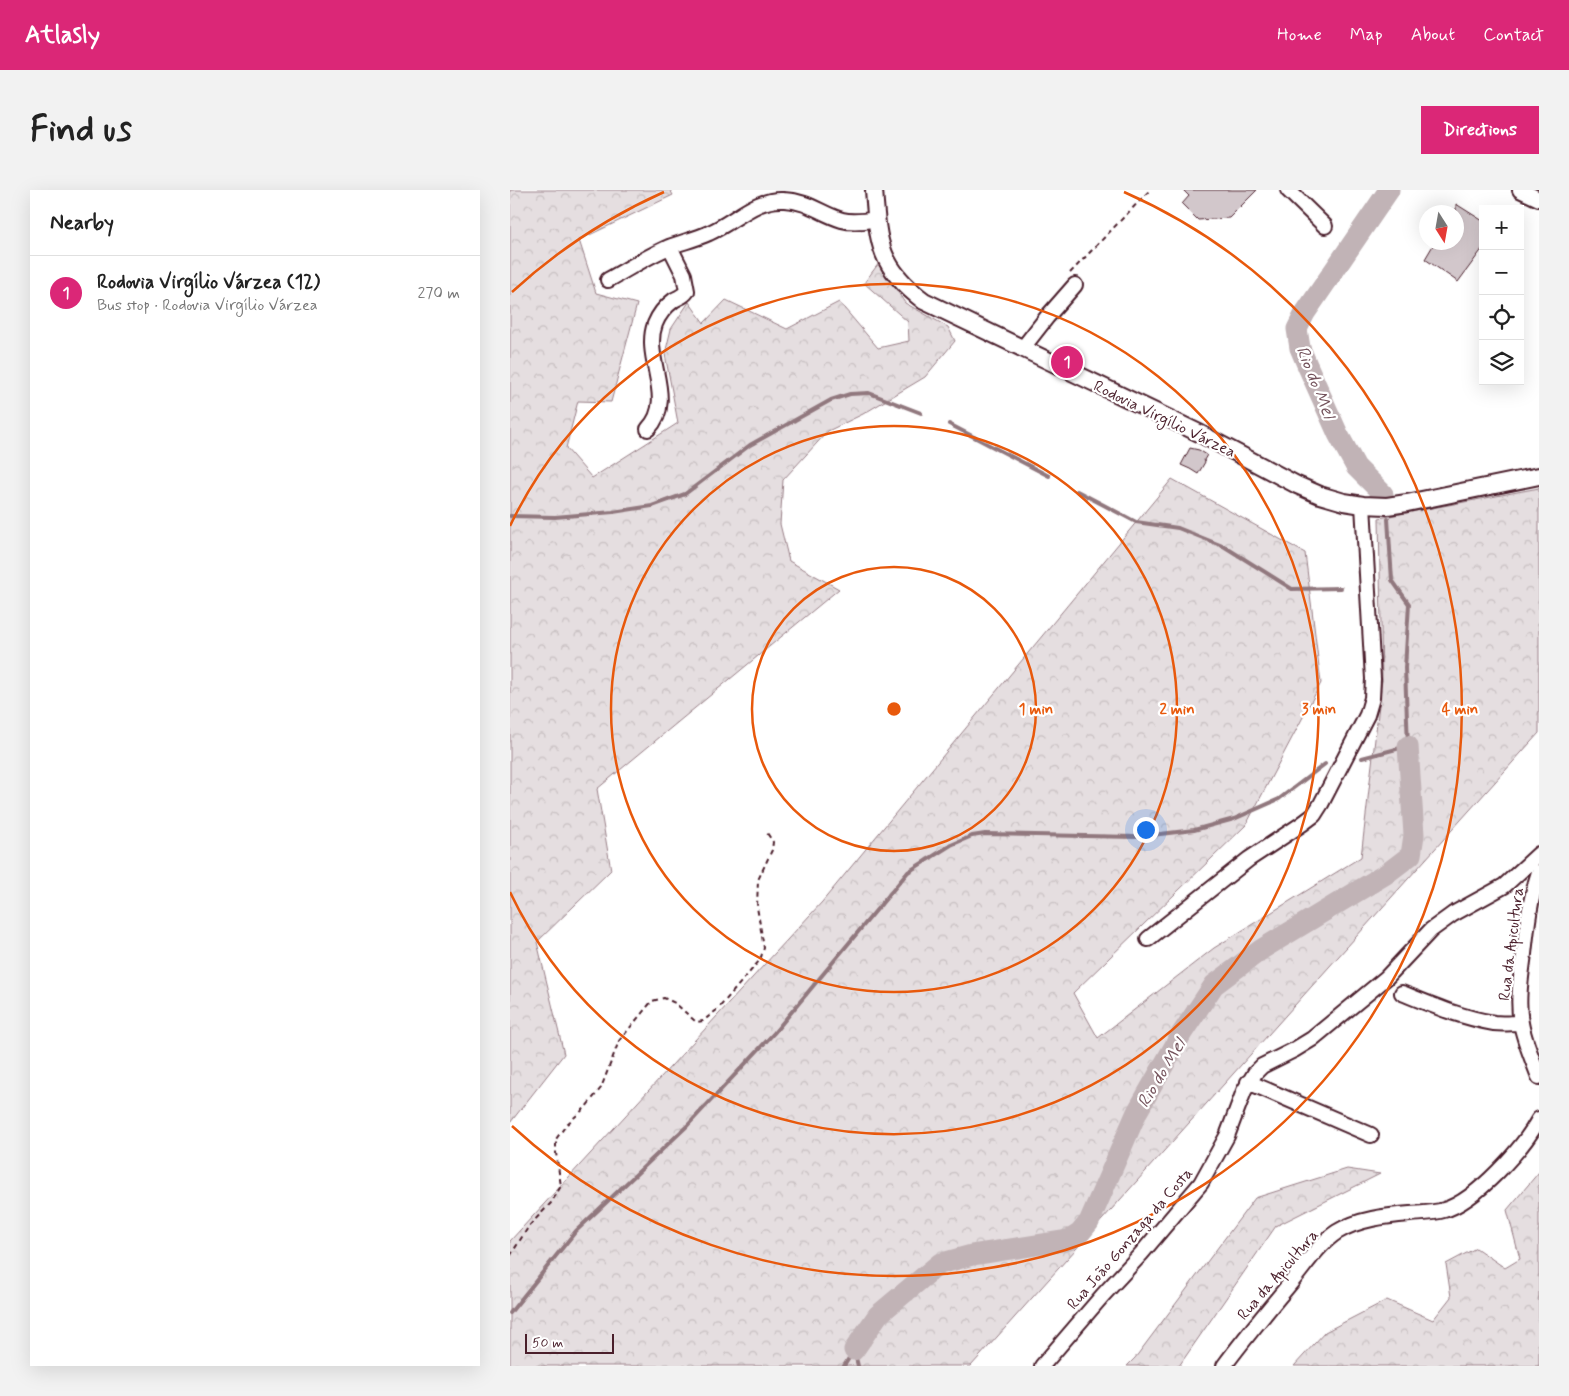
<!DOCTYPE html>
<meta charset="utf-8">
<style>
:root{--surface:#fff;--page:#f2f2f2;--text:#222;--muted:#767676;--line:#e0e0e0;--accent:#db2777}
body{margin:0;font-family:Mynerve,sans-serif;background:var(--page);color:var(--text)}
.controls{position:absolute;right:15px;top:15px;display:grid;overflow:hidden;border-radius:0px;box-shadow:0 5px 20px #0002}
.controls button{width:45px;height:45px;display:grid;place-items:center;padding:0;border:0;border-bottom:1px solid var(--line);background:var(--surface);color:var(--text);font:25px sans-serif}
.compass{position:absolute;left:909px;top:15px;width:45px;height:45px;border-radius:50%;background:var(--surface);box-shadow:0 5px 20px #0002;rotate:169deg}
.scale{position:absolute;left:15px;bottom:12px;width:89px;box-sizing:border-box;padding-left:5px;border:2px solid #4a1f2b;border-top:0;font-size:14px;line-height:18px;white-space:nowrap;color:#4a1f2b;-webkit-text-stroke:4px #fff;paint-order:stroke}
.you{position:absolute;left:635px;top:639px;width:18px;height:18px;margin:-12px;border:4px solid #fff;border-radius:50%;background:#1a73e8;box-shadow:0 0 0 8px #1a73e833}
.badge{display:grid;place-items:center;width:32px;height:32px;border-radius:50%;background:var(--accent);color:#fff;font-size:16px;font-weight:700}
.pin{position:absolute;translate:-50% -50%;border:2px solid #fff;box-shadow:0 1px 5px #0006}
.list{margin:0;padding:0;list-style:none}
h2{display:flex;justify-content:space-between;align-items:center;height:65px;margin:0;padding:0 20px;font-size:21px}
h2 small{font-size:16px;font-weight:400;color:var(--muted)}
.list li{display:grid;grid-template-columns:32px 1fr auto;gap:15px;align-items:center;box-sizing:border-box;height:75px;padding:0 20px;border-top:1px solid var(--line)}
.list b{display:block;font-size:19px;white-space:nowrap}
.list p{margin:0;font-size:16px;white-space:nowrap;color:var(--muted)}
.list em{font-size:16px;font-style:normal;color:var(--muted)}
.icon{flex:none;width:28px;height:28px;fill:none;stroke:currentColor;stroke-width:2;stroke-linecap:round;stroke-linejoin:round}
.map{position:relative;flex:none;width:1029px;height:1176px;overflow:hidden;border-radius:0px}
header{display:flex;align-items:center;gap:30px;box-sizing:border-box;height:70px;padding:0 25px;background:var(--accent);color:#fff}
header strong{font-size:24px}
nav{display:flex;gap:28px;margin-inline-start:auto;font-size:18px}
.intro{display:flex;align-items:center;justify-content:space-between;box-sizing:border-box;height:120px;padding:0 30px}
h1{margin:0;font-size:35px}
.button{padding:12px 22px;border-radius:0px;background:var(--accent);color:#fff;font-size:18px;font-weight:700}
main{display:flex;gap:30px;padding:0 30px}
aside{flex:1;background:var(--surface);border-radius:0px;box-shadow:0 5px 20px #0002}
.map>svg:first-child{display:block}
.forest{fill:url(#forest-crowns);stroke:#987e86}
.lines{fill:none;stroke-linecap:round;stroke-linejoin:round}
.stream{stroke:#91787e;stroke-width:4}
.river{stroke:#c1b3b6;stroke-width:21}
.building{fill:#d2c7cb;stroke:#4a1f2b}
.minor-casing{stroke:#4a1f2b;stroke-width:18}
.major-casing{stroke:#4a1f2b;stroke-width:20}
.path{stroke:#4a1f2b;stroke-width:2;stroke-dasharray:5 4;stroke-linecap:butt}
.minor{stroke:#fff;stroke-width:14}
.major{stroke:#fff;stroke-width:16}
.ring{fill:none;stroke:#e8590c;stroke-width:2.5}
.labels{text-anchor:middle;stroke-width:4.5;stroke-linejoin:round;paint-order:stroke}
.street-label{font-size:16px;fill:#4a1f2b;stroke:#fff}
.water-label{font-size:18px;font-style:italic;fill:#74535c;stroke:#fff}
.centre{fill:#e8590c;stroke:#fff;stroke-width:2.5}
.ring-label{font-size:15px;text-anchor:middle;font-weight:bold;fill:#e8590c;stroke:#fff;stroke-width:4.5;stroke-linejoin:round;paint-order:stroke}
</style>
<header>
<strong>Atlasly</strong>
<nav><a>Home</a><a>Map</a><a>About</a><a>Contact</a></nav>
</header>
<div class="intro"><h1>Find us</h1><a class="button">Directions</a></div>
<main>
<aside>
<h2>Nearby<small></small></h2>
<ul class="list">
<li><span class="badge">1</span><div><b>Rodovia Virgílio Várzea (12)</b><p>Bus stop · Rodovia Virgílio Várzea</p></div><em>270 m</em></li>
</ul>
</aside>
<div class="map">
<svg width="1029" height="1176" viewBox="0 0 1029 1176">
<defs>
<pattern id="forest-crowns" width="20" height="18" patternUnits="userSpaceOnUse" patternTransform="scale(1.25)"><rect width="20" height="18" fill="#e5dee0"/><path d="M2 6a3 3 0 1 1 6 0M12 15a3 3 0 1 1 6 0" fill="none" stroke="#c6bec0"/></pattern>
</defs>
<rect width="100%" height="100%" fill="#fff"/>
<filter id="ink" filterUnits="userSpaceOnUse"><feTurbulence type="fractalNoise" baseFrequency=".02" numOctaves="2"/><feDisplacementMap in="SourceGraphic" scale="10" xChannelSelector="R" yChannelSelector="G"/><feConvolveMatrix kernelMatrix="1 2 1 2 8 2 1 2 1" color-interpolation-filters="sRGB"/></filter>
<g filter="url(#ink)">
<path class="forest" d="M0 0H160L163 5 69 50 86 103 127 114 101 212 68 211 56 258 82 288 168 233 155 164 161 139 179 112 194 133 216 110 277 139 329 112 368 158 399 151 398 132 354 93 369 73 395 113 438 137 445 151 415 187 353 224 318 241 273 290 270 334 279 371 329 399 87 599 101 680 27 752 54 864 0 933Z
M662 289 795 363 811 493 736 635 563 803 588 848 704 758 851 667 872 490 869 328 1029 298V543L461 1176H0V1051L312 712Z
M837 979 870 984 766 1036 669 1176H617L625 1168 745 1008Z
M1029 982V1176H784L815 1142 877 1110 923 1130 941 1107 936 1074 966 1058 995 1078 1010 1069 997 1020Z"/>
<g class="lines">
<path class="stream" d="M439 234 539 286
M567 301 626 332 668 338 715 357 782 399 831 398
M0 326 45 327 103 322 142 316 175 304 240 255 321 210 340 204 359 203 411 223
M852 568 898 556 895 478 899 414 882 390 878 329
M0 1123 66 1041 177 936 264 843 398 682 441 655 462 646 475 644 625 647 684 640 724 629 769 609 815 574
M344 1160 348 1176
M334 1176 344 1160"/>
<path class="river" d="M873 304 846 277 828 244 798 177 790 158 787 139 795 123 879 0
M344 1160 368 1125 429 1074 462 1065 559 1050 570 1043 579 1032 627 922 672 843 704 795 752 759 876 684 901 665 904 645 898 556"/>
</g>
<path class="building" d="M673 0H747L719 28 688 30 672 14 679 6Z
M946 14 973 31V58L948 92 915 69 925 52H946Z
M680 258 689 260 697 265 694 270 695 272 688 284 680 279 671 275Z"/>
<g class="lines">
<defs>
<path id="minor" d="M778 0 815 36
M1010 0 1029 9
M98 90C118 79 138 66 159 57 172 52 186 49 199 43 225 32 245 8 274 10 299 11 311 24 332 30 343 33 355 31 366 29
M512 159 537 127 565 95
M138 239C167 209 132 168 145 134 149 124 156 116 164 110 169 107 173 107 177 101L174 85 160 57
M1029 682C1020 709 1017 736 1014 764 1011 787 1007 810 1011 833 1014 851 1023 870 1029 887
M638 749 739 669 792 634 804 625 811 614 857 525 862 508 863 489 853 315
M892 803C922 815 952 828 984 833 992 834 1002 833 1011 833
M738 892 861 945
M532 1176 593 1105 631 1064 691 993 717 946 734 901 745 883 752 876 784 860 802 849 876 788 921 740 943 724 994 696 1029 664
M714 1176C736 1146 760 1118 783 1090 796 1074 810 1053 827 1042 848 1029 876 1026 900 1024 912 1023 924 1023 934 1020 966 1011 1014 957 1029 929"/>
<path id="major" d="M364 0C368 53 369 77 414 111L689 243 787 295 810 305 834 312 853 315 877 316 897 313 1029 286"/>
</defs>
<use href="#minor" class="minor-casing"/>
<use href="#major" class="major-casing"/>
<path class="path" d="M560 83 640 0
M0 1066 19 1036 41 1013 51 996 46 963V949L57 934 75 918 91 898 109 851 142 811 154 808 165 813 186 832 193 831 208 819 250 770 254 758 247 717 248 690 262 660 263 652 257 643"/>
<use href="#minor" class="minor"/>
<use href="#major" class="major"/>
</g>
</g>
<g class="ring">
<circle cx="384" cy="519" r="142"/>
<circle cx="384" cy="519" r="283"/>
<path d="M0 336A425 425 0 1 1 0 702"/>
<path d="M2 102A566 566 0 0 1 154 2M614 2A566 566 0 1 1 2 936"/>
</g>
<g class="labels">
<g class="street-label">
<text transform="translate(655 228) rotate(26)" y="6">Rodovia Virgílio Várzea</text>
<text transform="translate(1000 754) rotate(-83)" y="6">Rua da Apicultura</text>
<text transform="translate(619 1048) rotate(-49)" y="6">Rua João Gonzaga da Costa</text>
<text transform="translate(767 1084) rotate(-49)" y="6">Rua da Apicultura</text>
</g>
<g class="water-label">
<text transform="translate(806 192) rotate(68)" y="6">Rio do Mel</text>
<text transform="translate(651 883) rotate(-59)" y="6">Rio do Mel</text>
</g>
</g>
<circle cx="384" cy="519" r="8" class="centre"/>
<g class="ring-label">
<text x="526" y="524">1 min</text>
<text x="667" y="524">2 min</text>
<text x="809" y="524">3 min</text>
<text x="950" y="524">4 min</text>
</g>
</svg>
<div class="controls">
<button>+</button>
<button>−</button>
<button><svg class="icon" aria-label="locate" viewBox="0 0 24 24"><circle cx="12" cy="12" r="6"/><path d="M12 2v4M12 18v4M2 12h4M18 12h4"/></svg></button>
<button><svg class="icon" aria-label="layers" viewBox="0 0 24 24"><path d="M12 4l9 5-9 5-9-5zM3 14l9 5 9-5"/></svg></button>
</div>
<svg class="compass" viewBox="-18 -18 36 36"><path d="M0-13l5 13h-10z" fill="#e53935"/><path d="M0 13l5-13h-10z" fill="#767676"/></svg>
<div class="scale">50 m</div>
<div class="you"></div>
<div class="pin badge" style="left:557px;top:172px">1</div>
</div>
</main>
